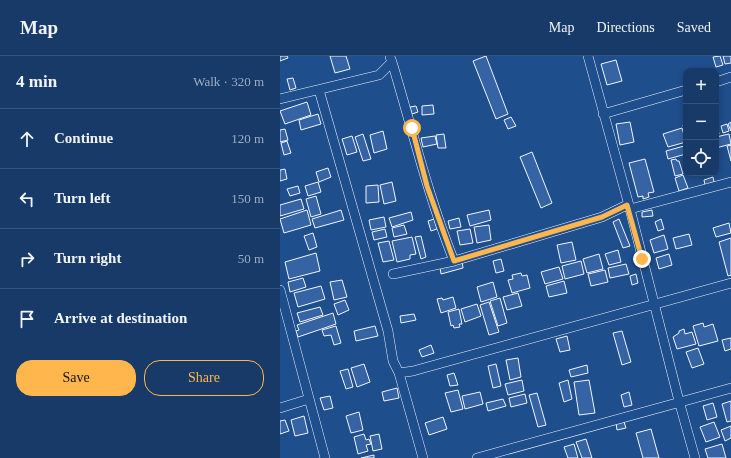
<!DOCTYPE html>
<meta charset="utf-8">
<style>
:root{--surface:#173a69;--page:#20416f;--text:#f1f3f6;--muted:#9eadc0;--line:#36547d;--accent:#ffb74d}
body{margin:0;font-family:Georgia,serif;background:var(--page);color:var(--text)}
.controls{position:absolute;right:12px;top:12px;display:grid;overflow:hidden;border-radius:8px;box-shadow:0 2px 6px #0003}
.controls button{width:36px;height:36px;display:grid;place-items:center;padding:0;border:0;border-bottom:1px solid var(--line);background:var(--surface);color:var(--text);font:20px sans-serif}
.stop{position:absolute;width:12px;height:12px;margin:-9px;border:3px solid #ffb74d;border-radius:50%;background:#fff}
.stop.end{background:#ffb74d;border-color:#fff;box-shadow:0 1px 4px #0008}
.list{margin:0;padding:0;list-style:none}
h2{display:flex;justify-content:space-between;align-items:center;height:52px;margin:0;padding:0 16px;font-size:17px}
h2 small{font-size:13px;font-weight:400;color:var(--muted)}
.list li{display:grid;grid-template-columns:26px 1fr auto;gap:12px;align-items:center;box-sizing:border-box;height:60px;padding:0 16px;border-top:1px solid var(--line)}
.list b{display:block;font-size:15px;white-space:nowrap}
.list em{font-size:13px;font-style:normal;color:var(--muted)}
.actions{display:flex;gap:8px;padding:12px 16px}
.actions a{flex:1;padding:9px 0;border:1px solid var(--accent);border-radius:16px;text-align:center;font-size:14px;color:var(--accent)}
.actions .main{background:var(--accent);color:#111}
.icon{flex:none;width:22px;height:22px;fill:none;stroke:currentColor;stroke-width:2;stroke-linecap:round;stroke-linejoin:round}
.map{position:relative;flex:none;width:451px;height:402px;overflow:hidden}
header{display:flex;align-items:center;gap:24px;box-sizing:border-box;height:56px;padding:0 20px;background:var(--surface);border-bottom:1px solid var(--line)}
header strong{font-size:19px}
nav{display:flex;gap:22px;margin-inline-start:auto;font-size:14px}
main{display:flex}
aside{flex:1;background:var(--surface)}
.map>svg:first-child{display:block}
.building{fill:#3563a3;stroke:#f2f6ff}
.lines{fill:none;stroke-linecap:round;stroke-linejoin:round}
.minor-casing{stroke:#f2f6ff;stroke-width:10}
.minor{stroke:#1f4e8c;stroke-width:9}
.route{stroke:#ffb74d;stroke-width:5}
</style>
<header>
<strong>Map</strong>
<nav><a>Map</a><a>Directions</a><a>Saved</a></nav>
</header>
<main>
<aside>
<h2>4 min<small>Walk · 320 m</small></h2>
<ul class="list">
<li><svg class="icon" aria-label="ahead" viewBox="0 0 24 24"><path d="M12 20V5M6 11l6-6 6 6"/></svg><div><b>Continue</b></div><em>120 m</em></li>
<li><svg class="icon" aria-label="left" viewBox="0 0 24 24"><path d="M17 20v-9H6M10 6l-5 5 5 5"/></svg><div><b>Turn left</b></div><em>150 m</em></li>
<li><svg class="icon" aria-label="right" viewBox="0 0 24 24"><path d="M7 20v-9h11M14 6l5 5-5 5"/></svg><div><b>Turn right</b></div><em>50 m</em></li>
<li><svg class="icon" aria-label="arrive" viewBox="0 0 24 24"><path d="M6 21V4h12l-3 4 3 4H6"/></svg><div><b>Arrive at destination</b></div></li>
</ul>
<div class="actions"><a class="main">Save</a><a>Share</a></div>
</aside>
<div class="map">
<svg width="451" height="402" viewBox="0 0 451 402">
<rect width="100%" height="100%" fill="#1f4e8c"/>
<path class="building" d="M0 0H7L8 2 0 5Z
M50 0H66L70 13 55 17Z
M206 0 228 58 216 63 193 5Z
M440 0 443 9 436 11 433 1Z
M443 0H451V7L445 8Z
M336 4 342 25 327 29 321 8Z
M13 22 16 32 10 34 7 23Z
M27 46 31 59 5 68 0 55Z
M153 49 154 58 142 59V50Z
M136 50 138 56 132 58 130 51Z
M38 58 41 68 21 74 19 64Z
M231 61 236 70 228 73 224 64Z
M350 66 354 86 340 89 336 68Z
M436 66 439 78 436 79Z
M451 66V75L448 68Z
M406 68V80L403 69Z
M447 68 449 75 443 77 441 70Z
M402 72 406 86 388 91 383 78Z
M5 73 8 84 0 86V74Z
M103 75 107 93 94 97 90 79Z
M83 78 91 103 83 105 75 81Z
M164 78 166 92H158L156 79Z
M449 78 451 88 436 92V81Z
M72 80 77 96 67 99 62 83Z
M155 80 157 88 143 91 141 82Z
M7 85 11 97 4 99 1 87Z
M451 89V105L447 90Z
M404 90 406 98 388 103 386 95Z
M252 96 272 147 261 152 240 101Z
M365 103 374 136 368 137 369 141 363 143V140L358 141 349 107Z
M396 103 397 105H399L403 118 395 120 391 104Z
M48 112 51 121 39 126 36 116Z
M5 113 7 123 0 125V114Z
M403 119 408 132 399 135 395 122Z
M433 121 434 126 425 129 424 124Z
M38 126 41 136 28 140 25 130Z
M112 126 116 145 104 148 100 129Z
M98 129 99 146 86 147V130Z
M18 130 20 137 10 140 7 133Z
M36 140 41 158 31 161 26 143Z
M21 143 24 153 0 160V149Z
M27 154 31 169 4 177 0 163Z
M61 154 64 164 35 172 32 163Z
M209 154 211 164 190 170 187 159Z
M372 154 373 160 362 161V156Z
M131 156 133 164 112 171 109 162Z
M104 161 106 171 91 174 89 164Z
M179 162 181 171 170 173 168 165Z
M154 163 157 173 151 175 148 165Z
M339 163 350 190 343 192 333 166Z
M381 163 384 173 378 175 375 166Z
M449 167 451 177 436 181 433 172Z
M124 169 127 178 114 181 112 172Z
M209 169 211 184 197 187 194 171Z
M105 173 107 181 94 184 92 176Z
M190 173 193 187 180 189 177 175Z
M33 177 37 191 29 194 24 180Z
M409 178 412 189 396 193 393 182Z
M384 179 388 193 374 197 370 184Z
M141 180 146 201 141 203 135 181Z
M132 181 136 198 130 199V203L117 206 112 185Z
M451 182V219L448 220 439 186Z
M109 185 114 204 103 206 98 187Z
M292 186 296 204 281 207 277 189Z
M338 194 341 206 329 209 325 198Z
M36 197 40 215 9 223 5 206Z
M319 198 323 213 307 217 303 203Z
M389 198 392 209 379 213 376 202Z
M221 203 224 215 216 217 213 205Z
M182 205 183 212 161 218 160 211Z
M301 205 304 218 285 223 282 210Z
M346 208 349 218 330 222 328 212Z
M279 211 283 223 265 228 261 216Z
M325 214 328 226 311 230 308 218Z
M241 217 242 220 247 219 250 232 232 237 228 224 233 223 232 219Z
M356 218 358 227 352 229 350 220Z
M23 222 26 231 10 236 8 226Z
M62 224 67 241 54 244 50 226Z
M284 225 287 237 269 241 266 230Z
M213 226 217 241 201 246 197 231Z
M41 230 45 243 18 251 14 237Z
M238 237 242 250 227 254 223 241Z
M173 241 176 252 161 257 157 243 162 242 163 244Z
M220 242 227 267 218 270 210 245Z
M65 244 69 254 58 259 54 248Z
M209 246 219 276 209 279 200 249Z
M197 248 201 260 185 266 181 253Z
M40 251 43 259 20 266 17 257Z
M179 253 182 268H179L180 271 174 272 173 269 171 270 168 256Z
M53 257 56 268 18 281 16 275 19 274 17 269Z
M134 258 136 264 121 267 120 260Z
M423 267 424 271 433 268 438 285 419 290 413 270Z
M56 270 61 287 54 289 51 279 44 280 42 274Z
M95 270 98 280 76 285 74 275Z
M404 273 405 278 412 276 416 288 397 293 393 281 399 277V275Z
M342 275 351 306 342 309 333 277Z
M287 280 290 294 280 296 276 283Z
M451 282V293L445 295 442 284Z
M151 289 154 297 142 301 139 294Z
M418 292 424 308 412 312 406 296Z
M238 302 241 321 230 324 226 304Z
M84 308 90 326 77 331 71 312Z
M216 308 221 330 213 332 208 310Z
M307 309 308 317 291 321 289 314Z
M68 313 73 331 66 333 60 315Z
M174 317 178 329 170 330 167 319Z
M242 324 244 335 228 339 225 328Z
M288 324 292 343 284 346 279 327Z
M309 324 315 357 299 359 294 326Z
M117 332 119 342 104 345 102 336Z
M178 334 183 353 171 356 165 337Z
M200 336 203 348 185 353 182 340Z
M349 336 352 349 344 351 341 339Z
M257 337 266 369 258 371 249 339Z
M245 338 247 347 231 351 229 342Z
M50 340 53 352 44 354 40 342Z
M223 343 226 350 208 355 206 347Z
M451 345V365L447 366 442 348Z
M433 347 437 361 427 364 423 350Z
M79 356 83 374 71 377 66 360Z
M24 360 28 377 15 380 11 364Z
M163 361 167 373 149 379 145 367Z
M5 364 9 375 0 378V365Z
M344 366 346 372 337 374 336 367Z
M434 366 440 381 426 386 420 371Z
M451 370V382L445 385 441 374Z
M371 373 379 402H363L356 377Z
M84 378 86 384 89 383 91 388 86 389 88 395 78 398 74 381Z
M99 378 102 393 93 395 90 380Z
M306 383 312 402H302L296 386Z
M294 388 298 402H288L284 391Z
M442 388 446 402H428L425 393Z
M94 399V402H81Z"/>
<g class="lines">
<defs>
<path id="minor" d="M308 0 350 153 399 345 415 402
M112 6C132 72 148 140 174 205
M436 26 451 21
M39 34 108 275 113 305 119 317 143 402
M0 43 99 19 112 6 110 1
M323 58 406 34
M350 153 451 126
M113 218 174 205 322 161 347 149
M0 234 45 402
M119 317 133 315 451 227
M0 352 29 343
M197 402 451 332"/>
</defs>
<use href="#minor" class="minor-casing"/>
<use href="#minor" class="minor"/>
</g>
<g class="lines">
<path class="route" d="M132 72 147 130 174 205 322 161 347 149 362 203"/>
</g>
</svg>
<div class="controls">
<button>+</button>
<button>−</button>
<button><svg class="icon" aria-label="locate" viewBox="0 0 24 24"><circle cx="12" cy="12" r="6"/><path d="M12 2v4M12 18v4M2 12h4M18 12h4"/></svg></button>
</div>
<div class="stop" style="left:132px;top:72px"></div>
<div class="stop end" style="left:362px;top:203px"></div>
</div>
</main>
